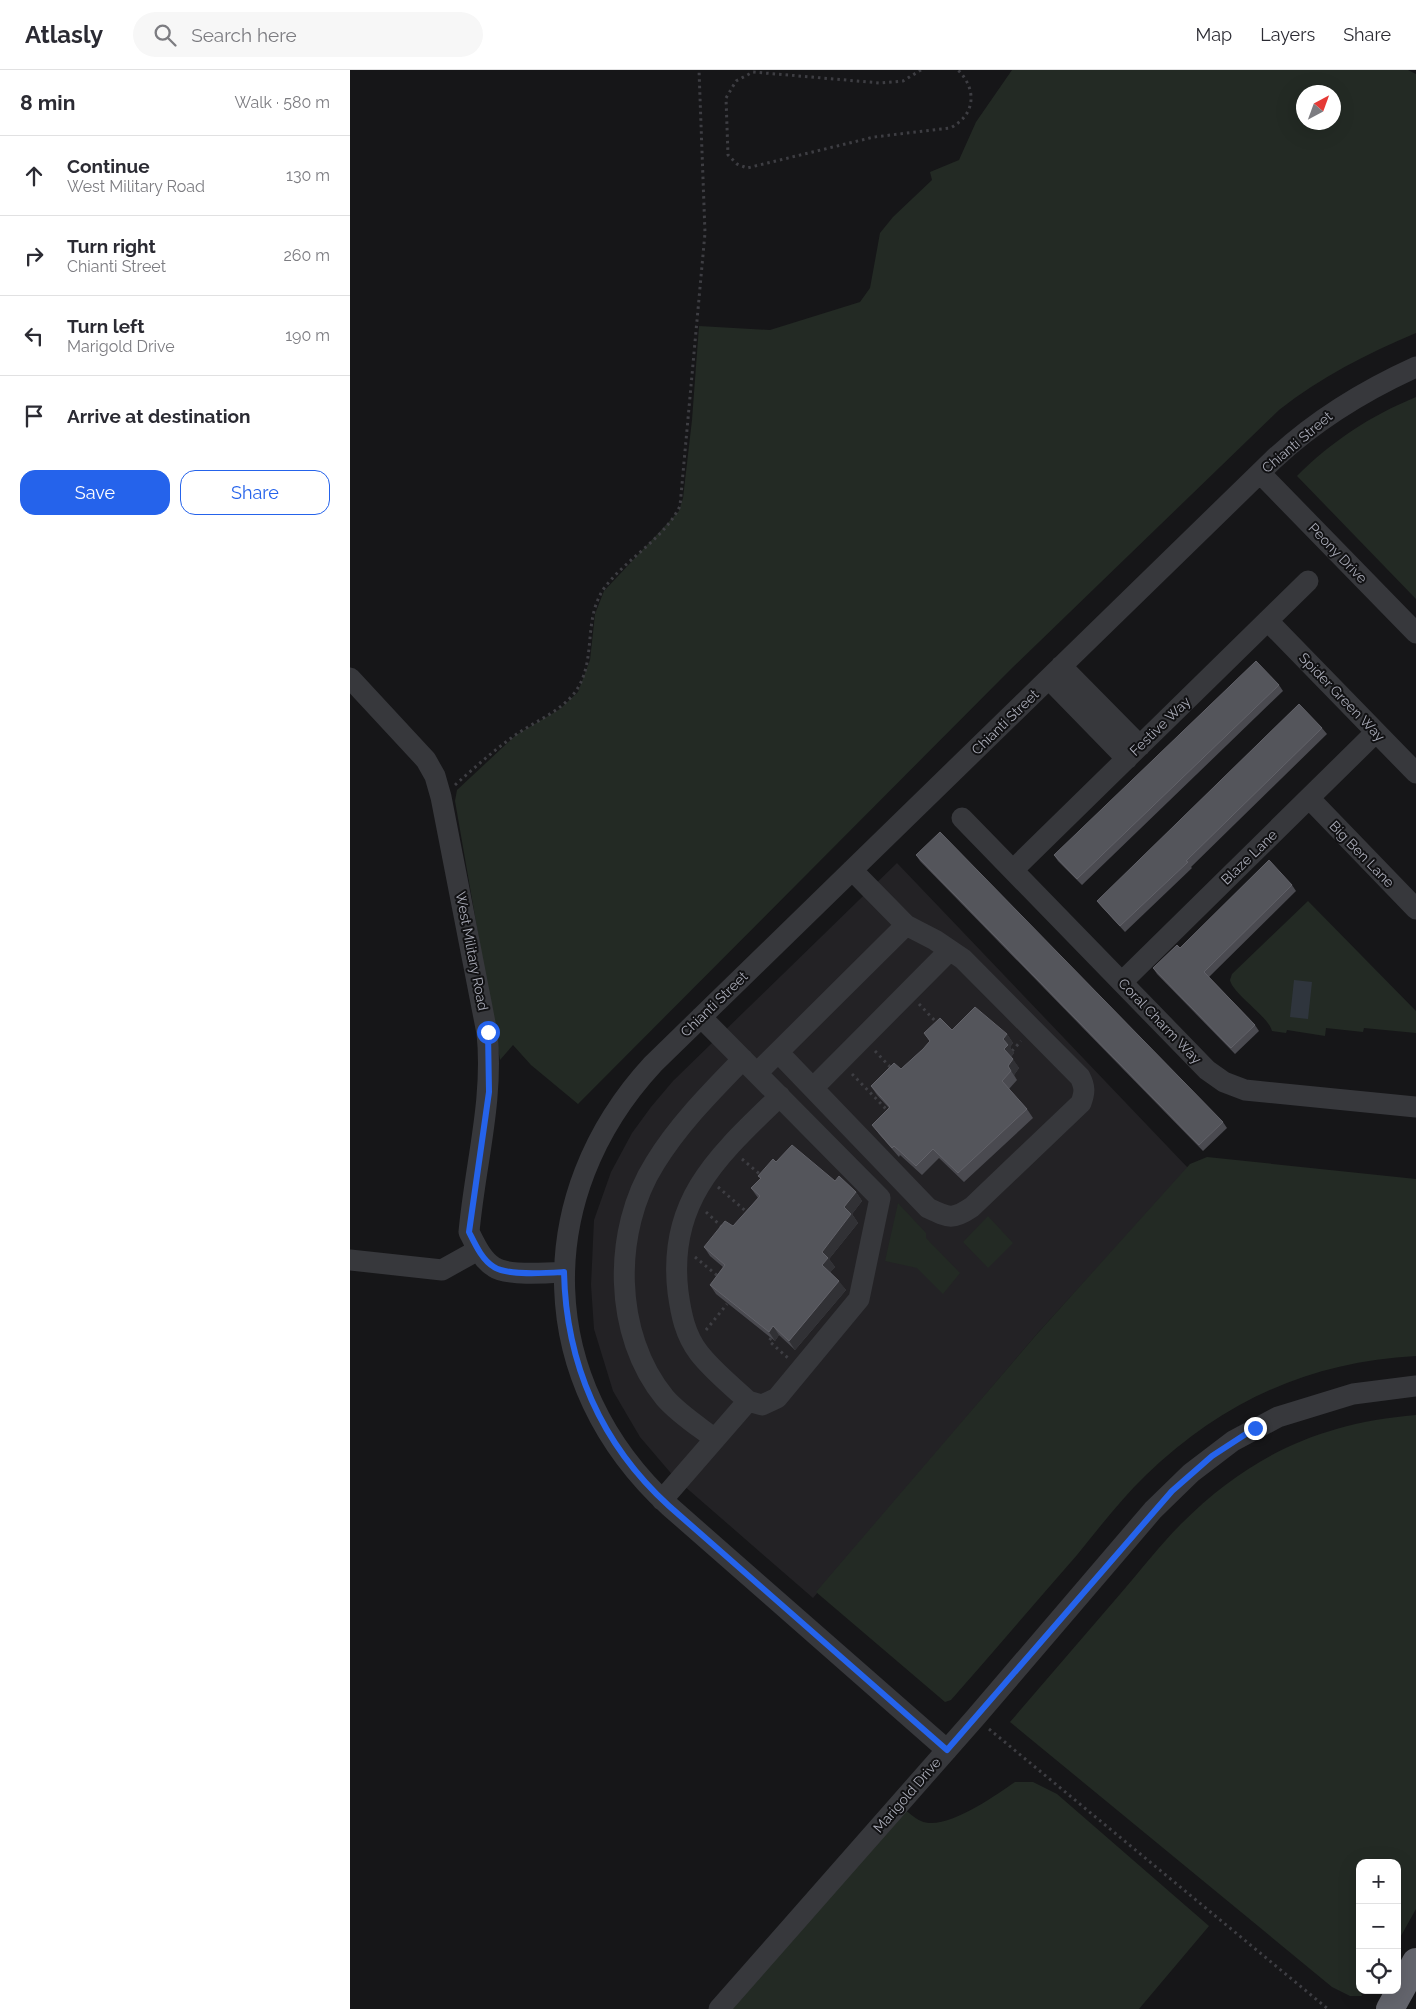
<!DOCTYPE html>
<meta charset="utf-8">
<style>
:root{--surface:#fff;--page:#f7f7f7;--text:#2b2b33;--muted:#7c7c81;--line:#e1e1e2;--accent:#2563eb}
body{margin:0;font-family:Raleway,sans-serif;background:var(--page);color:var(--text)}
.controls{position:absolute;right:15px;bottom:15px;display:grid;overflow:hidden;border-radius:10px;box-shadow:0 5px 20px #0002}
.controls button{width:45px;height:45px;display:grid;place-items:center;padding:0;border:0;border-bottom:1px solid var(--line);background:var(--surface);color:var(--text);font:25px sans-serif}
.compass{position:absolute;left:946px;top:15px;width:45px;height:45px;border-radius:50%;background:var(--surface);box-shadow:0 5px 20px #0002;rotate:41deg}
.stop{position:absolute;width:15px;height:15px;margin:-11px;border:4px solid #2563eb;border-radius:50%;background:#fff}
.stop.end{background:#2563eb;border-color:#fff;box-shadow:0 1px 5px #0008}
.list{margin:0;padding:0;list-style:none}
h2{display:flex;justify-content:space-between;align-items:center;height:65px;margin:0;padding:0 20px;font-size:21px}
h2 small{font-size:16px;font-weight:400;color:var(--muted)}
.list li{display:grid;grid-template-columns:32px 1fr auto;gap:15px;align-items:center;box-sizing:border-box;height:80px;padding:0 20px;border-top:1px solid var(--line)}
.list b{display:block;font-size:19px;white-space:nowrap}
.list p{margin:0;font-size:16px;white-space:nowrap;color:var(--muted)}
.list em{font-size:16px;font-style:normal;color:var(--muted)}
.actions{display:flex;gap:10px;padding:15px 20px}
.actions a{flex:1;padding:11px 0;border:1px solid var(--accent);border-radius:15px;text-align:center;font-size:18px;color:var(--accent)}
.actions .main{background:var(--accent);color:#fff}
.icon{flex:none;width:28px;height:28px;fill:none;stroke:currentColor;stroke-width:2;stroke-linecap:round;stroke-linejoin:round}
.map{position:relative;flex:none;width:1066px;height:1939px;overflow:hidden}
header{display:flex;align-items:center;gap:30px;box-sizing:border-box;height:70px;padding:0 25px;background:var(--surface);border-bottom:1px solid var(--line)}
header strong{font-size:24px}
nav{display:flex;gap:28px;margin-inline-start:auto;font-size:18px}
.search{width:350px;height:45px;background:var(--page);display:flex;align-items:center;gap:12px;box-sizing:border-box;padding:0 18px;border-radius:28px;color:var(--muted);font-size:19px}
main{display:flex}
aside{flex:1;background:var(--surface)}
.map>svg:first-child{display:block}
.built{fill:#232225}
.green{fill:#232a24;fill-rule:evenodd}
.water{fill:#2f353d}
.lines{fill:none;stroke-linecap:round;stroke-linejoin:round}
.path{stroke:#3e3e43;stroke-width:3;stroke-dasharray:2.5 4;stroke-linecap:butt}
.minor{stroke:#37383c;stroke-width:21}
.highway{stroke:#64656d;stroke-width:28}
.wall{fill:#4a4a50}
.shaded-wall{fill:#313135}
.building{fill:#54555b;stroke:#626269}
.route{stroke:#2563eb;stroke-width:6}
.labels{text-anchor:middle;stroke-width:4;stroke-linejoin:round;paint-order:stroke}
.street-label{font-size:14px;fill:#a9abb7;stroke:#111113}
</style>
<header>
<strong>Atlasly</strong>
<div class="search"><svg class="icon" aria-label="search" viewBox="0 0 24 24"><circle cx="10" cy="10" r="6"/><path d="M15 15l6 6"/></svg>Search here</div>
<nav><a>Map</a><a>Layers</a><a>Share</a></nav>
</header>
<main>
<aside>
<h2>8 min<small>Walk · 580 m</small></h2>
<ul class="list">
<li><svg class="icon" aria-label="ahead" viewBox="0 0 24 24"><path d="M12 20V5M6 11l6-6 6 6"/></svg><div><b>Continue</b><p>West Military Road</p></div><em>130 m</em></li>
<li><svg class="icon" aria-label="right" viewBox="0 0 24 24"><path d="M7 20v-9h11M14 6l5 5-5 5"/></svg><div><b>Turn right</b><p>Chianti Street</p></div><em>260 m</em></li>
<li><svg class="icon" aria-label="left" viewBox="0 0 24 24"><path d="M17 20v-9H6M10 6l-5 5 5 5"/></svg><div><b>Turn left</b><p>Marigold Drive</p></div><em>190 m</em></li>
<li><svg class="icon" aria-label="arrive" viewBox="0 0 24 24"><path d="M6 21V4h12l-3 4 3 4H6"/></svg><div><b>Arrive at destination</b></div></li>
</ul>
<div class="actions"><a class="main">Save</a><a>Share</a></div>
</aside>
<div class="map">
<svg width="1066" height="1939" viewBox="0 0 1066 1939">
<rect width="100%" height="100%" fill="#161618"/>
<path class="built" d="M547 793 838 1098 687 1264 463 1528 325 1408 290 1367 263 1321 244 1259 241 1215 244 1150 261 1102 282 1063 301 1037 323 1011Z"/>
<path class="green" d="M662 0H1058L1066 4V263C1016 284 971 307 929 340L662 598 228 1034 181 995 163 975 150 990 105 731 107 720 166 665 210 639 228 622 240 590 245 544 254 521 329 441 333 428 342 350 349 256 420 260 510 232 520 218 530 163 543 147 582 110 580 102 609 90 626 52ZM954 22H984V52H954Z
M1066 327V529L947 406C982 371 1020 346 1066 327Z
M958 831 1066 941V963L1014 958 1013 962 976 958 975 966 937 960 936 963 922 961C919 947 882 923 880 910L882 904Z
M857 1087 1066 1109V1286C959 1292 873 1331 796 1405 771 1429 749 1458 727 1485 685 1533 643 1582 601 1630L595 1632 466 1522 687 1264 840 1094Z
M548 1133 576 1163V1168L610 1203 593 1224 567 1198 535 1191Z
M638 1146 663 1173 638 1198 613 1172Z
M1066 1345V1839L1047 1873V1793H1010L1009 1914 1012 1926H1000L982 1917 660 1652C697 1609 734 1566 771 1523 791 1500 810 1475 831 1454 899 1386 970 1353 1066 1345Z
M665 1712H683L707 1724 859 1856 789 1939H375L552 1737C558 1742 564 1748 571 1751 595 1762 646 1725 665 1712Z"/>
<path class="water" d="M944 910 962 912 958 949 940 947Z"/>
<g class="lines">
<path class="path" d="M571 0 553 11 530 13 403 2 386 11 376 28 378 85 387 94 397 98 524 67 600 58C626 45 627 19 608 0
M105 715C124 698 143 681 164 666 186 650 219 639 231 612 245 582 234 546 255 517 277 488 314 469 330 436L355 163 349 0
M569 934 589 955
M525 981 543 1000
M662 981 671 971
M502 1004 539 1042
M392 1089 412 1106
M368 1117 399 1144
M356 1142 373 1158
M345 1187 369 1207
M356 1260 377 1234
M421 1268 419 1271 438 1288
M639 1659 978 1939"/>
<path class="minor" d="M910 403 1066 563
M918 551 1066 703
M711 596 790 676
M0 608 76 690 85 706 91 727 137 963C144 1030 125 1095 119 1162 125 1174 132 1190 144 1197 157 1206 198 1203 214 1202
M699 609 777 689
M959 728 1066 839
M612 748 857 1000 874 1012 895 1020 1066 1037
M502 800 556 855
M663 800 958 511
M772 912 1026 662
M407 1003 556 855 585 870 613 889 730 1007C735 1017 735 1022 731 1033L622 1137C603 1150 599 1148 578 1138L428 982
M463 1018 600 880
M0 1190 92 1200 128 1180
M398 1331C381 1315 363 1301 349 1283 335 1265 331 1244 328 1222 317 1130 369 1085 430 1026
M365 1369C348 1356 329 1344 315 1328 263 1265 262 1161 305 1093 329 1054 361 1022 393 989
M312 1430 398 1331 412 1335 427 1328 509 1229 530 1128 351 947
M597 1680 319 1436C185 1313 180 1127 303 994L924 389C967 349 1013 321 1066 297
M369 1939 625 1648 803 1440 841 1403 883 1371 928 1347 1003 1324 1066 1316"/>
<path class="highway" d="M1040 1939 1066 1892"/>
</g>
<path class="wall" d="M929 615 933 621 732 815 708 791 704 785Z
M972 658 977 664 841 797 842 798 775 862 752 837 747 831Z
M566 785 873 1052 877 1058 853 1081 570 791Z
M942 815 946 821 859 907 905 955 909 961 885 984 807 904 803 898 830 878Z
M602 960 657 964 663 973 660 977 664 983 661 987 669 998 664 1005 667 1010 659 1019 677 1039 683 1048 614 1112 589 1088 572 1105 550 1085 549 1087 529 1064 522 1055 539 1038 527 1025 521 1016 551 999 573 979 580 971 574 963Z
M426 1092 485 1111 506 1122 512 1131 502 1144 508 1153 479 1189 485 1197 480 1202 496 1220 445 1280 429 1265 425 1271 366 1224 360 1215 373 1197 360 1186 354 1177 383 1156 408 1128 401 1118 411 1109 408 1106Z"/>
<path class="shaded-wall" d="M657 964 663 973 660 977 664 983 660 988 654 979 653 969Z
M663 989 669 998 664 1005 667 1010 658 996Z
M506 1122 512 1131 502 1144 508 1153 479 1189 485 1197 478 1204 472 1195V1182L494 1137Z
M489 1211 496 1220 445 1280 439 1271Z
M423 1256 429 1265 425 1271 419 1262Z"/>
<path class="building" d="M906 591 929 615 727 809 704 785Z
M949 634 972 658 836 791 838 792 770 856 747 831Z
M590 762 873 1052 849 1075 566 785Z
M919 790 942 815 854 902 905 955 881 978 803 898 827 875 830 878Z
M625 937 657 964 653 969 658 975 654 979 663 989 658 996 661 1001 652 1011 677 1039 608 1103 583 1079 566 1096 544 1076 542 1078 522 1055 540 1037 521 1016 544 993 551 999 573 979 580 971 574 963 590 948 602 960Z
M442 1075 485 1111 489 1106 506 1122 494 1137 501 1144 472 1182 478 1188 472 1195 489 1211 439 1271 423 1256 419 1262 360 1215 375 1195 354 1177 375 1151 383 1156 410 1126 401 1118 411 1108 408 1106 423 1089 426 1092Z"/>
<g class="lines">
<path class="route" d="M138 962 139 1022 119 1162C125 1174 132 1190 144 1197 157 1206 198 1203 214 1202 216 1294 251 1374 319 1436L597 1680 822 1421 862 1386 905 1358"/>
</g>
<g class="labels">
<g class="street-label">
<text transform="translate(947 372) rotate(-40)" y="5">Chianti Street</text>
<text transform="translate(988 483) rotate(46)" y="5">Peony Drive</text>
<text transform="translate(992 627) rotate(46)" y="5">Spider Green Way</text>
<text transform="translate(655 652) rotate(-44)" y="5">Chianti Street</text>
<text transform="translate(810 656) rotate(-44)" y="5">Festive Way</text>
<text transform="translate(1012 784) rotate(46)" y="5">Big Ben Lane</text>
<text transform="translate(899 787) rotate(-44)" y="5">Blaze Lane</text>
<text transform="translate(122 881) rotate(79)" y="5">West Military Road</text>
<text transform="translate(364 934) rotate(-44)" y="5">Chianti Street</text>
<text transform="translate(810 951) rotate(46)" y="5">Coral Charm Way</text>
<text transform="translate(557 1725) rotate(-49)" y="5">Marigold Drive</text>
</g>
</g>
</svg>
<div class="controls">
<button>+</button>
<button>−</button>
<button><svg class="icon" aria-label="locate" viewBox="0 0 24 24"><circle cx="12" cy="12" r="6"/><path d="M12 2v4M12 18v4M2 12h4M18 12h4"/></svg></button>
</div>
<svg class="compass" viewBox="-18 -18 36 36"><path d="M0-13l5 13h-10z" fill="#e53935"/><path d="M0 13l5-13h-10z" fill="#7c7c81"/></svg>
<div class="stop" style="left:138px;top:962px"></div>
<div class="stop end" style="left:905px;top:1358px"></div>
</div>
</main>
